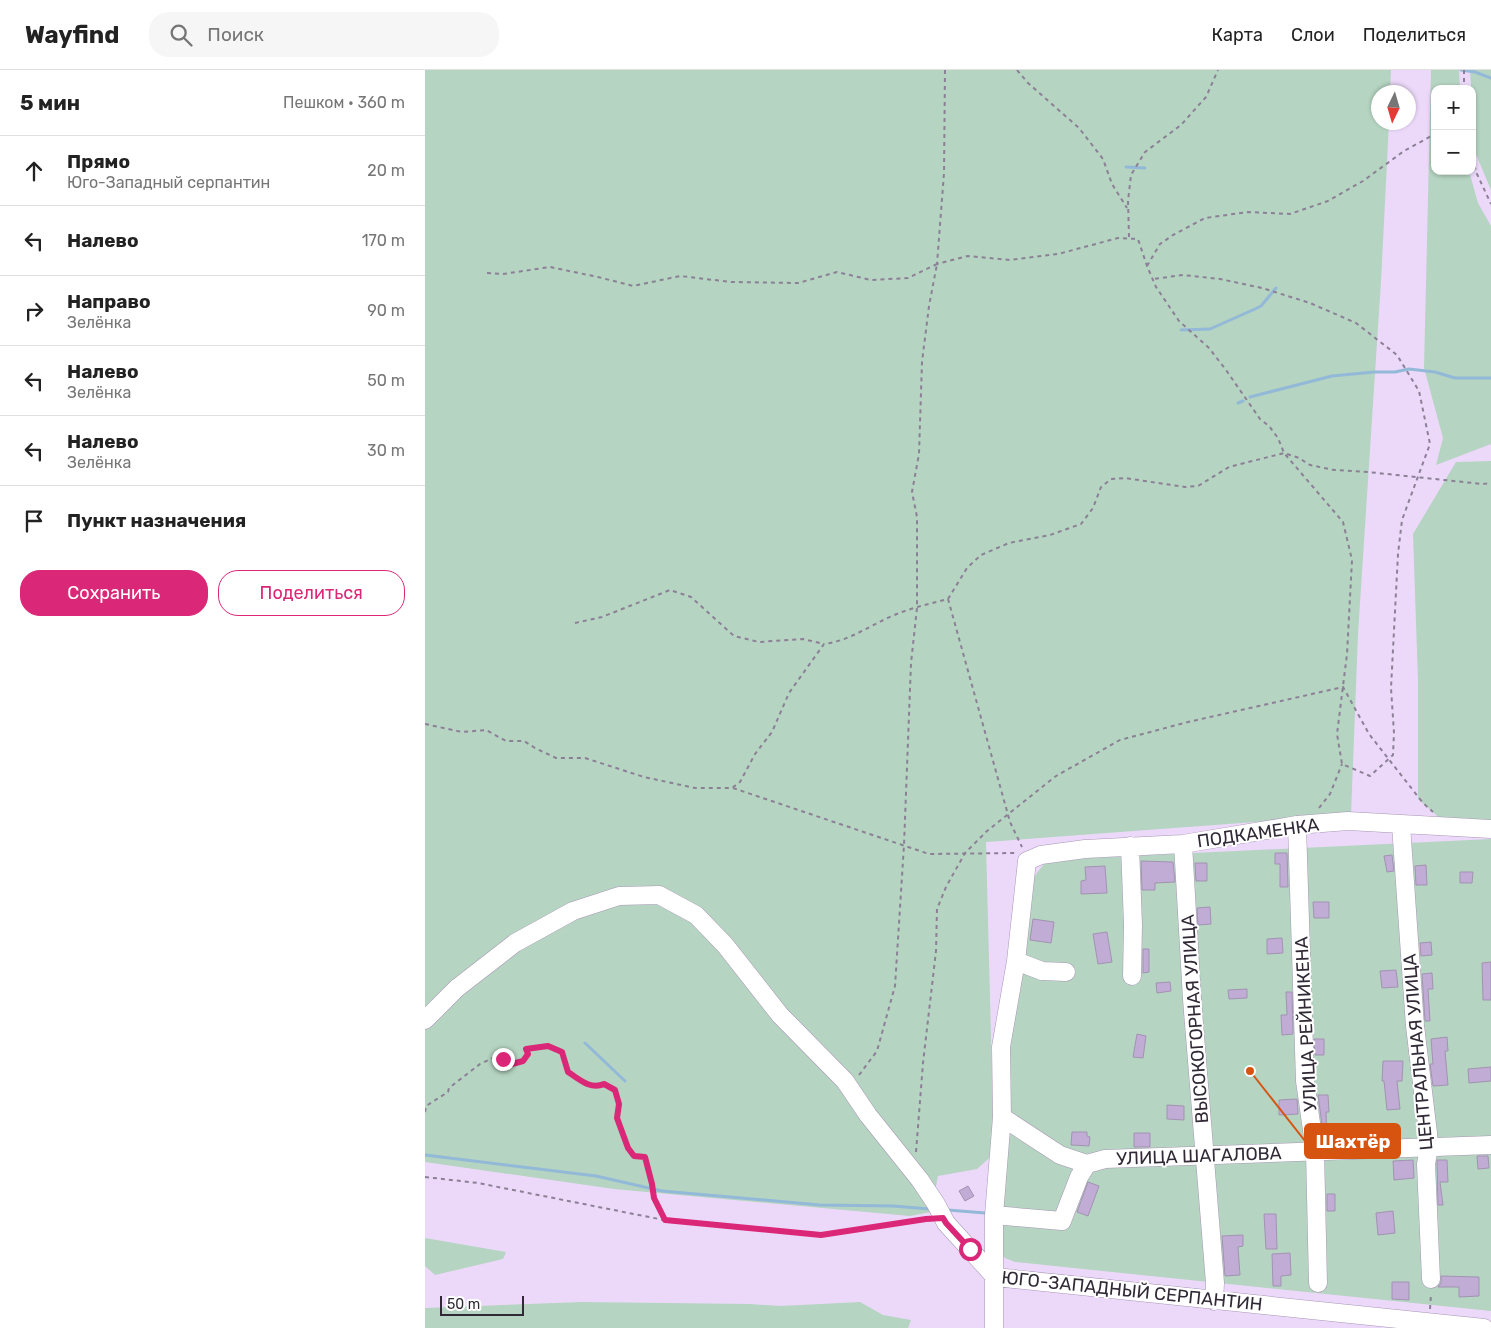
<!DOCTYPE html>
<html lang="ru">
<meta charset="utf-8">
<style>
:root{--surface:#fff;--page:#f6f6f6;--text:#222;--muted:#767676;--line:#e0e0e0;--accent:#db2777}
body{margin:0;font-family:Rubik,sans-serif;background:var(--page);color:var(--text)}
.controls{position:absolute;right:15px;top:15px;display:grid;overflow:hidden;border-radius:10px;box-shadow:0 1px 4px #0004}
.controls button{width:45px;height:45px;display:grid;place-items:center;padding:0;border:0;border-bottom:1px solid var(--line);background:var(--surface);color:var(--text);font:25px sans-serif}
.compass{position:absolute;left:946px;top:15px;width:45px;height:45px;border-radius:50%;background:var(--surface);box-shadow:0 1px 4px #0004;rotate:185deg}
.scale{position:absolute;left:15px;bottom:12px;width:84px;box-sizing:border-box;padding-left:5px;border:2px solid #312a36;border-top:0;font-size:14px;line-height:18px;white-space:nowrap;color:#312a36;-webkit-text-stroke:4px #fff;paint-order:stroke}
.stop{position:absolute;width:15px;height:15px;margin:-11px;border:4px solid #db2777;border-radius:50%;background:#fff}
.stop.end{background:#db2777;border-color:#fff;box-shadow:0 1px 5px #0008}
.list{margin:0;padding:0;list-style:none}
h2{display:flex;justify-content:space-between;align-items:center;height:65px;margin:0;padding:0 20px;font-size:21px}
h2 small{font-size:16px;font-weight:400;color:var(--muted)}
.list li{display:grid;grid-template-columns:32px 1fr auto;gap:15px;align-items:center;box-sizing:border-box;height:70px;padding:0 20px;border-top:1px solid var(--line)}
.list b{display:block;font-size:19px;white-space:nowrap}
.list p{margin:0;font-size:16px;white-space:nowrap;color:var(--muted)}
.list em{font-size:16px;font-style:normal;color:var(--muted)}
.actions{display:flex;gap:10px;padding:15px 20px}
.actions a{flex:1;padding:11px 0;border:1px solid var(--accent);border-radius:20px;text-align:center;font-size:18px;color:var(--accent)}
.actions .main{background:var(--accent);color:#fff}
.icon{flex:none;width:28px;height:28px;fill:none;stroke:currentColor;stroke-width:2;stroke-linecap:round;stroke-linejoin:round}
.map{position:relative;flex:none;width:1066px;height:1258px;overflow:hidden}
header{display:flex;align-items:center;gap:30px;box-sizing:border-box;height:70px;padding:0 25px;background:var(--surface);border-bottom:1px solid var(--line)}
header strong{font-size:24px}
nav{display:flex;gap:28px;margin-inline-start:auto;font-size:18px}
.search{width:350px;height:45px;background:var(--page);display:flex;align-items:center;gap:12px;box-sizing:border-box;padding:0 18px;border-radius:20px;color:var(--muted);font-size:19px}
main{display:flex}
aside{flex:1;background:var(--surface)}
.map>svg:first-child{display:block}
.green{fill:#b5d4c1}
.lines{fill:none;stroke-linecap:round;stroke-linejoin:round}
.stream{stroke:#93b9d8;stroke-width:3}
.building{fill:#c0acd4;stroke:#a293b2}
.minor-casing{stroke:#a896b5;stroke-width:19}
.path{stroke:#8c8096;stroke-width:2;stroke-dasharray:4 4;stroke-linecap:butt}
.minor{stroke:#fff;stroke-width:18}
.route{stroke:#db2777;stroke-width:6}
.labels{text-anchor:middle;stroke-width:4;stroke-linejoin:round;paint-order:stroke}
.street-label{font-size:18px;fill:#312a36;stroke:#fff}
.leader{fill:none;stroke:#d65410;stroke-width:2}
.callout-dot{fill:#d65410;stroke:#fff;stroke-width:2}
.callout{fill:#d65410;stroke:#d65410;stroke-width:2}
.callout-label{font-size:19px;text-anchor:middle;font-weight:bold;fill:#fff}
</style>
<header>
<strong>Wayfind</strong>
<div class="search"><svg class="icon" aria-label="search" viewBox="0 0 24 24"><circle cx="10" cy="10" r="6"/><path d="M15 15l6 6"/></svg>Поиск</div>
<nav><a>Карта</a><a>Слои</a><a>Поделиться</a></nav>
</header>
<main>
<aside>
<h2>5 мин<small>Пешком · 360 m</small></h2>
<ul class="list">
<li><svg class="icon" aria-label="ahead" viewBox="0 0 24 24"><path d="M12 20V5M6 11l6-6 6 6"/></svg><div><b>Прямо</b><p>Юго-Западный серпантин</p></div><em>20 m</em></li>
<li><svg class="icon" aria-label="left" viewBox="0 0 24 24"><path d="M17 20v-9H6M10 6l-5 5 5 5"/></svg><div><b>Налево</b></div><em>170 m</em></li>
<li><svg class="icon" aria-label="right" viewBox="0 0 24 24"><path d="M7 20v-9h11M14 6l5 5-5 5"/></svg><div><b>Направо</b><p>Зелёнка</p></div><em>90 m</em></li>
<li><svg class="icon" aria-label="left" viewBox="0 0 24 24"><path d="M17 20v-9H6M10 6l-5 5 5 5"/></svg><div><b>Налево</b><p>Зелёнка</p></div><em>50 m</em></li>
<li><svg class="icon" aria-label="left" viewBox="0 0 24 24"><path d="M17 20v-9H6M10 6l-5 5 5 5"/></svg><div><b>Налево</b><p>Зелёнка</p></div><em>30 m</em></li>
<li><svg class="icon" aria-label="arrive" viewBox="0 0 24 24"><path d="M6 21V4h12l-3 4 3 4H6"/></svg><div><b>Пункт назначения</b></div></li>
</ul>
<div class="actions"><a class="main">Сохранить</a><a>Поделиться</a></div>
</aside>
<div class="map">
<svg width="1066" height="1258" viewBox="0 0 1066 1258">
<rect width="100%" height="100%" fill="#ecd9fa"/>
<path class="green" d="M0 0H966L965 22H954V52L964 53 956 211 933 564 926 745 561 772 569 1084 552 1099 513 1106 506 1142 485 1146 189 1119 0 1092Z
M1006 0H1034L1035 19H1010V101H1044L1053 133 1066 156V374L1011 395 1018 368 999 298Z
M1045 0H1066V120L1050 82Z
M1066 391V759L1026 758 993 729V611L988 464 1031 392Z
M1066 769V1241L590 1192 580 1188 574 1182 580 982 605 812 622 790Z
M0 1168 81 1182 78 1189 10 1205 0 1196Z
M157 1232 325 1234 356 1236 435 1232 458 1245 486 1250 483 1258H0V1238Z"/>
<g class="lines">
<path class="stream" d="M1036 0 1050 2 1066 8
M701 97 720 98
M756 260 785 259 830 239 836 236 851 218
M825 327 907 306 949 302H970L984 299 1010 302 1030 308H1066
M813 333 818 331
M160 973 200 1011
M0 1085 171 1106 237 1121 395 1135 468 1136 505 1139
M523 1140 560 1143"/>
</g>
<path class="building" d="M850 783H862L863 817H855V794H850Z
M967 785 969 801 962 802 959 786Z
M716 791 748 792 750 812 730 813V820H717Z
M770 793H782V811H771Z
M1001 795 1002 815H991L990 796Z
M680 796 682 823 656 824V811L661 810 660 797Z
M1035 802H1048L1047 813H1035Z
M888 832H904V848H889Z
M785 837 786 854 773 855 772 838Z
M608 849 629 852 626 873 605 870Z
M682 862 687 892 673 894 668 864Z
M857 868 858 883 842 884V869Z
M1006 872 1007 885 996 886 995 873Z
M718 879H724V902L718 903Z
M1066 892V930H1058L1057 893Z
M971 900 973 917 957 918 955 901Z
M1007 903 1008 919H1003L1005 951H1000L997 904Z
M745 912 746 921 732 923 731 913Z
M822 919V928L804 929 803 920Z
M861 922H867L868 964 857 965 856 945H862Z
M712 964 721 966 718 988 708 987Z
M1022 967 1023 981H1020L1023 1015 1008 1016 1005 994H1008L1006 969Z
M889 969H899V985H890Z
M958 991H978L977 1011H972L975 1039 962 1040 959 1011H957Z
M1066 997V1011L1044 1013 1043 999Z
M893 1025H903L904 1042H901L902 1070H899Z
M872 1029 873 1044 854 1045V1030Z
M742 1035 759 1036V1050L742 1049Z
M647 1062H662V1066L665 1067 664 1076 646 1075Z
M709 1063H725V1077H709Z
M1052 1086H1063L1064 1098 1053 1099Z
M988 1090 989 1108 969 1110 968 1091Z
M1012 1090H1022L1023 1112H1015L1018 1135H1013Z
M663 1112 674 1116 663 1146 652 1142Z
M543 1116 549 1126 540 1131 534 1121Z
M902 1124H910V1141H902Z
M968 1141 970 1163 953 1165 951 1143Z
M839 1144H851L852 1179H841Z
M818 1165V1176L813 1177 815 1205 800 1206 797 1166Z
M865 1183 866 1205 856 1206V1216H848L847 1184Z
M1016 1206 1054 1207V1226L1034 1227V1217H1013L1016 1213Z
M967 1212H984V1230L967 1229Z"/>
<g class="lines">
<defs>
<path id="minor" d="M872 755 880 1011 890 1081 893 1213
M976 755 990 956 1003 1063 1004 1077 1001 1094 1006 1209
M758 774 767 929 790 1213 789 1231
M705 776 708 855 707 906
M591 891 617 901 641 902
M0 950 32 918 90 873 148 841 194 826 234 825 271 845 300 875 355 945 420 1011 443 1045 495 1110 511 1134 521 1153 570 1207 1059 1258
M577 1047 635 1085 662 1094
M662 1094 680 1089 1066 1075
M569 1145 637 1151 654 1107 662 1094
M569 1258V1145L577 1047 576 977 591 891 602 791 616 785 660 779 758 774 872 755 923 751 1066 759"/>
</defs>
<use href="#minor" class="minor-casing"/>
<path class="path" d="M520 0 519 103 512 194 543 186 585 190 633 184 693 168 713 169 722 196 731 217 754 251 784 278 801 300 835 349 844 356 853 368 859 383 918 452 927 490 922 584 912 664 917 694 945 706 968 685 969 663 966 618 973 484 977 450 1005 374 994 321 972 285 931 253 885 233 837 218 795 209 758 205 728 209
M592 0 603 13 654 58 678 89 687 114 702 138
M1039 0V19
M1047 88 1052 104 1066 134
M704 167 703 131 706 105 720 82 756 55 781 27 793 0
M722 196 735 174 748 165 780 148 823 142 865 144 903 131 938 111 979 81 1010 64
M62 203 78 204 125 197 173 207 208 216 255 206 306 212 373 213 412 202 446 210 483 208 512 194
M523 529 585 752 597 777
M150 553 177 547 245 520 266 527 309 566 334 572 378 569 399 574
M0 654 37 662 61 660 81 671H99L110 678 131 688H160L219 707 270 718H307L315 712 330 684 347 662 364 623 399 574C424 571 444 556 467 546 485 538 504 534 523 529L542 498 556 485 584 473 625 465 656 454 668 438 676 417 686 409 700 408 760 417 773 416 804 397 859 383 874 388 885 395 909 400 943 402 1057 414 1066 413
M308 718 504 784 590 783
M894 738 905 724 917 694
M434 1005 452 981 470 916 479 775 486 593 492 538V447L487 422 494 384 497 292 504 236 512 194
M0 1042 1 1036 23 1022 24 1018 55 994 70 987C86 991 91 999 103 984L101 979C115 975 124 976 137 982L143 1002C154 1010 165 1020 179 1014L190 1020 194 1034 192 1048 203 1078 209 1086 220 1087 227 1114 229 1128 239 1149
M491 1082 498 993 511 881 512 839 521 817 540 783 562 761 631 706 695 670 763 652 918 617 944 664 998 733 1008 742
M0 1107 53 1113 239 1150 396 1165 502 1149
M1005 1239 1006 1224"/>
<use href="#minor" class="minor"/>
</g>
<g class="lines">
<path class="route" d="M78 989 87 994 98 991 103 984 101 979 123 976 137 982 143 1002C154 1009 165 1020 179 1014L190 1020 194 1034 192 1048 203 1078 209 1086 220 1087 227 1114 229 1128 240 1150 396 1165 501 1149 518 1148 521 1153 545 1179"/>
</g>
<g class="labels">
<g class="street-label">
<text transform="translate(833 763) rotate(-8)" y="6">ПОДКАМЕНКА</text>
<text transform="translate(770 949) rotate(-94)" y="6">ВЫСОКОГОРНАЯ УЛИЦА</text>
<text transform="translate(881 954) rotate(-93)" y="6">УЛИЦА РЕЙНИКЕНА</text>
<text transform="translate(993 982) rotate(-95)" y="6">ЦЕНТРАЛЬНАЯ УЛИЦА</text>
<text transform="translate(774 1086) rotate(-2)" y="6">УЛИЦА ШАГАЛОВА</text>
<text transform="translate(707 1221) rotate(6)" y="6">ЮГО-ЗАПАДНЫЙ СЕРПАНТИН</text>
</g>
</g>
<path class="leader" d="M825 1001L880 1071"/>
<circle class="callout-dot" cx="825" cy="1001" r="5"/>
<rect class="callout" x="880" y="1054" width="95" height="34" rx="5"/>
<g class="callout-label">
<text x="928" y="1078">Шахтёр</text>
</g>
</svg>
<div class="controls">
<button>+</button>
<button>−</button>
</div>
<svg class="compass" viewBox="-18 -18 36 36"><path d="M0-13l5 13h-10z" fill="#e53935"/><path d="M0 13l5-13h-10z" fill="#767676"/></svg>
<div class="scale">50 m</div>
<div class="stop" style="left:545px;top:1179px"></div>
<div class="stop end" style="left:78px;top:989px"></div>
</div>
</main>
